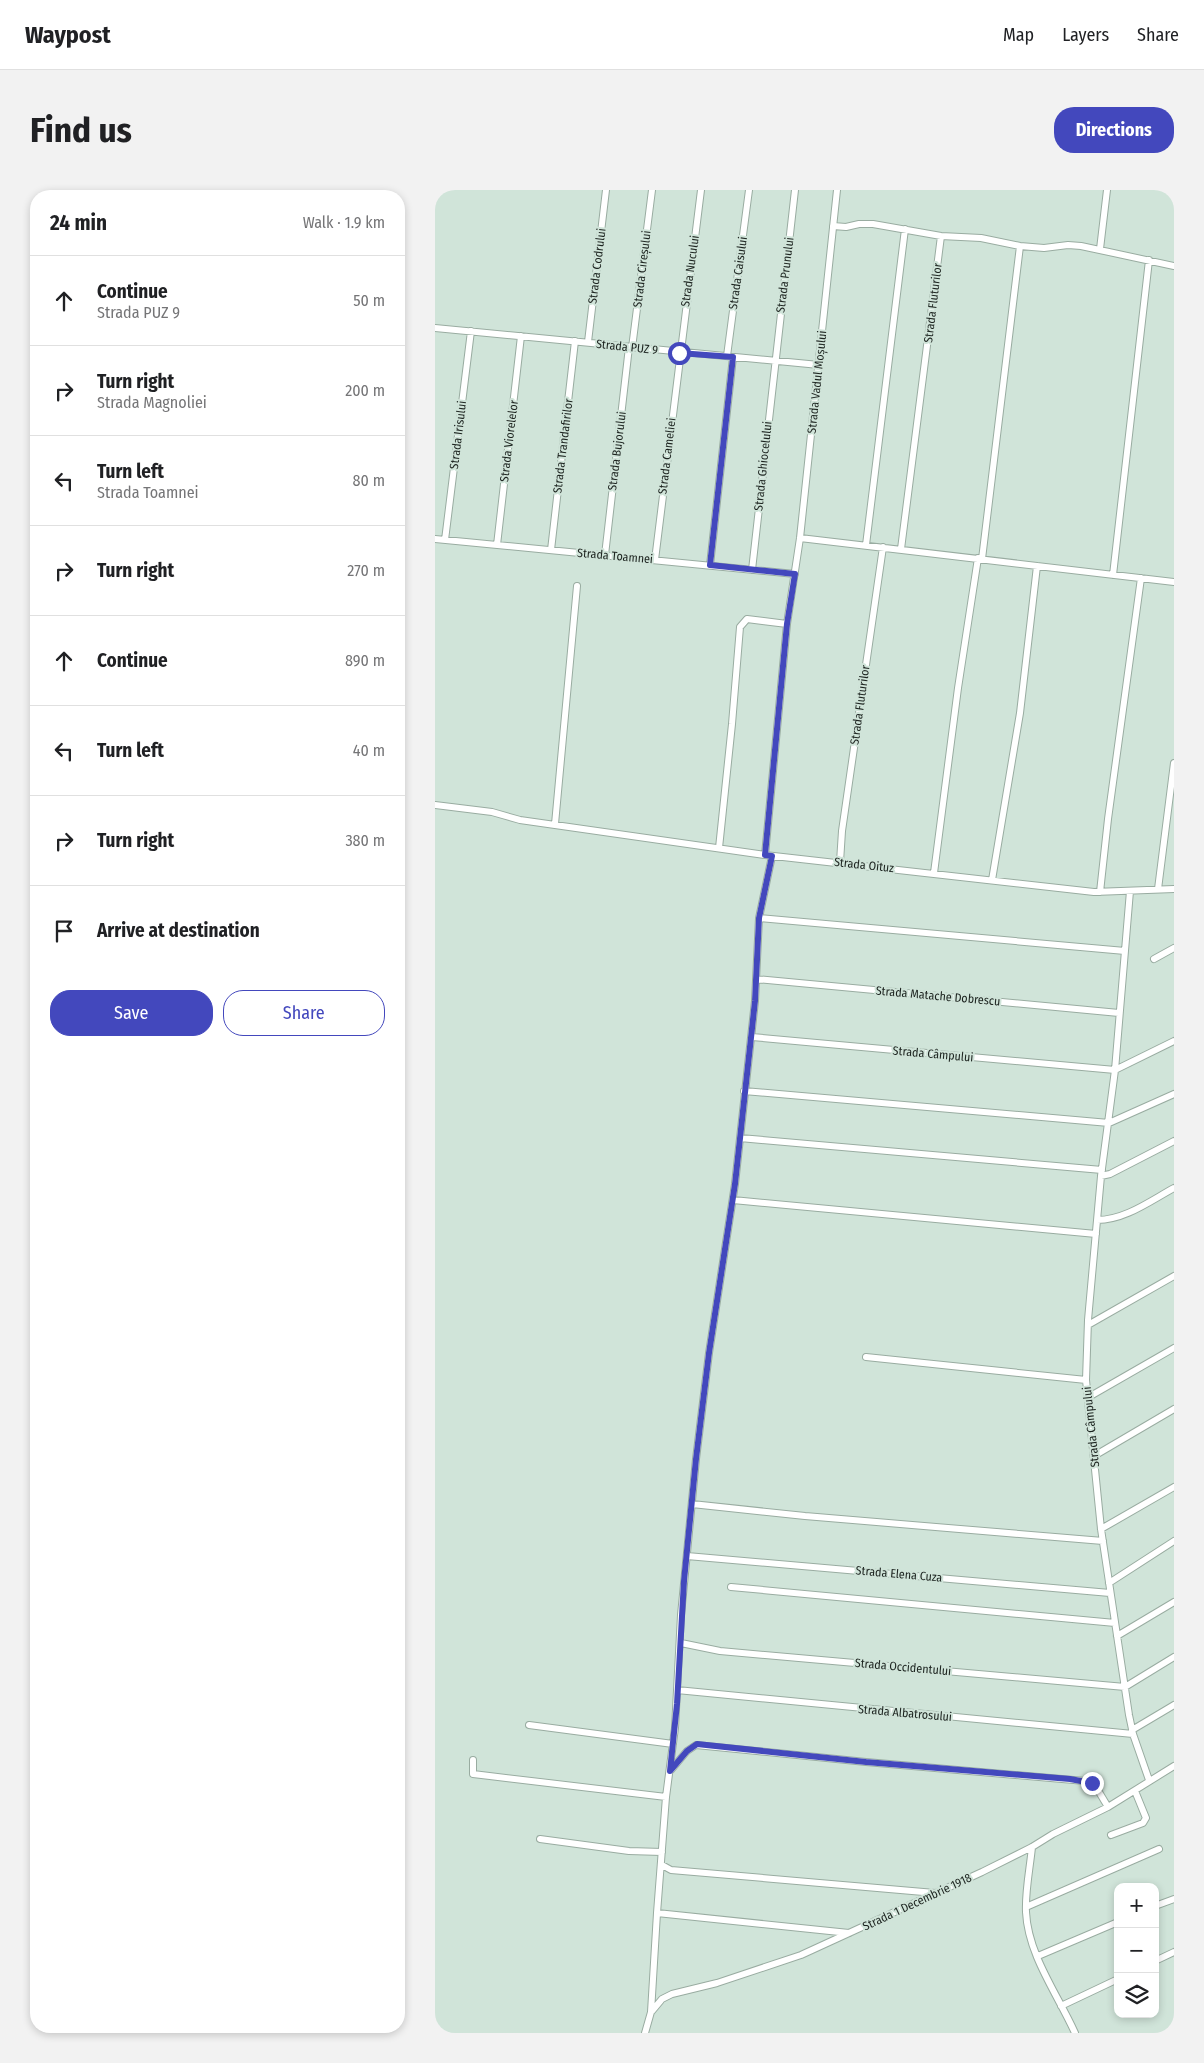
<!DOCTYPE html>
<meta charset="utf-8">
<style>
:root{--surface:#fff;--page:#f2f2f2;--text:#202124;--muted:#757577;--line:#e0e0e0;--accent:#4348bd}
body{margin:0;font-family:"Fira Sans Condensed",sans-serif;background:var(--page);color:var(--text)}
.controls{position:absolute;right:15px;bottom:15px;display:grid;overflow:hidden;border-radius:10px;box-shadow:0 2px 8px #0003}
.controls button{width:45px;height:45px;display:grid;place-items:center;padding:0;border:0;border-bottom:1px solid var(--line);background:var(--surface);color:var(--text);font:25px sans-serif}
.stop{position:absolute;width:15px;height:15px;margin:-11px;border:4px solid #4348bd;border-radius:50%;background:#fff}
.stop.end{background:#4348bd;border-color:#fff;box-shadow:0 1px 5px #0008}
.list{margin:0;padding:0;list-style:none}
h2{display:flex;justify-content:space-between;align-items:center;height:65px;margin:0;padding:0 20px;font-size:21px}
h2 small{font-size:16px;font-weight:400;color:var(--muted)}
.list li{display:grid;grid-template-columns:32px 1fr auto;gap:15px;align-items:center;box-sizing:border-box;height:90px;padding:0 20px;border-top:1px solid var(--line)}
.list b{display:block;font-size:19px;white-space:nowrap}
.list p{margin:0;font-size:16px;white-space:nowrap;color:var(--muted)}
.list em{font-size:16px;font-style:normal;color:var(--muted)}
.actions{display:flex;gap:10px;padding:15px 20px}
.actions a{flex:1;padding:11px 0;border:1px solid var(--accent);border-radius:20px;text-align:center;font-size:18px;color:var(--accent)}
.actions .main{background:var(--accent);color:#fff}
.icon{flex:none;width:28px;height:28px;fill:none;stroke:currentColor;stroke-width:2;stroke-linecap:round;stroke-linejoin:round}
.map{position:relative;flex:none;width:739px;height:1843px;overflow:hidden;border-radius:20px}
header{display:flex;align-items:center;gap:30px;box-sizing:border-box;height:70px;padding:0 25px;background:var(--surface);border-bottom:1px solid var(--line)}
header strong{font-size:24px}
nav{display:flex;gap:28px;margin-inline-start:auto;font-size:18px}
.intro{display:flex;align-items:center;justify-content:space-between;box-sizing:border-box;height:120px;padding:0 30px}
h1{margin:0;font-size:35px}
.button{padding:12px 22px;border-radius:20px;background:var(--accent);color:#fff;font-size:18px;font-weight:700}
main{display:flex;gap:30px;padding:0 30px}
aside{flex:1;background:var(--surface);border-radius:20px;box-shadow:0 2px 8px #0003}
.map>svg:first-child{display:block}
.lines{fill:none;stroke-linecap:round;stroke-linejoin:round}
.street-casing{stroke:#99aca1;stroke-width:8}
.street{stroke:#fff;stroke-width:6}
.route{stroke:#4348bd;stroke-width:6}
.labels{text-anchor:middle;stroke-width:4;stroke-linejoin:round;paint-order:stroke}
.street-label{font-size:12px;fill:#1d2420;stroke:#d0e4d9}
</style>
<header>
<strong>Waypost</strong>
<nav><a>Map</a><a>Layers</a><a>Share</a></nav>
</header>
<div class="intro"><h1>Find us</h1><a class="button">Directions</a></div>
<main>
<aside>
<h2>24 min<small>Walk · 1.9 km</small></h2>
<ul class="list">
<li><svg class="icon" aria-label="ahead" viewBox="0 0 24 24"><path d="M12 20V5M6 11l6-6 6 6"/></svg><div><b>Continue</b><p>Strada PUZ 9</p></div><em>50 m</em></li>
<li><svg class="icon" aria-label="right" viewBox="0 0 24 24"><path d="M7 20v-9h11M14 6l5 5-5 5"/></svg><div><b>Turn right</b><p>Strada Magnoliei</p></div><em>200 m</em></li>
<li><svg class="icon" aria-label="left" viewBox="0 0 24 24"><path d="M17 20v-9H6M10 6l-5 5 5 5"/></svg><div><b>Turn left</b><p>Strada Toamnei</p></div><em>80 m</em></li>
<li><svg class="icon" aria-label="right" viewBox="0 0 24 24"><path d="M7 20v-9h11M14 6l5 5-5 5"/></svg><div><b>Turn right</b></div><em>270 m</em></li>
<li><svg class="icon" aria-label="ahead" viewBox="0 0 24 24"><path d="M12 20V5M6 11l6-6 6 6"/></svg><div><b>Continue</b></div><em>890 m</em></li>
<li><svg class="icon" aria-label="left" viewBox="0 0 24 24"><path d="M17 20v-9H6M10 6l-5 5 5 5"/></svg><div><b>Turn left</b></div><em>40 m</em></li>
<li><svg class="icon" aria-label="right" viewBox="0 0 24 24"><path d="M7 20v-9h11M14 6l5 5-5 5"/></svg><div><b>Turn right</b></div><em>380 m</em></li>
<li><svg class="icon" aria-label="arrive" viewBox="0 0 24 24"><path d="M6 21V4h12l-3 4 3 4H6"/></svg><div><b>Arrive at destination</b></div></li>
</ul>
<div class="actions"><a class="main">Save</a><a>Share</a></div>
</aside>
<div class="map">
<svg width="739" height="1843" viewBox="0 0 739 1843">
<rect width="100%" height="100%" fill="#d0e4d9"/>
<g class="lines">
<defs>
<path id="street" d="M398 36 411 37 424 34H438L506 46 546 48 585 56 609 58 633 55 646 56 739 76
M665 59 672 0
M0 138 384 175
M153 152 171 0
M197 158 217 0
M292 166 314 0
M365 348 739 392
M0 349 360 384
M10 350 36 141
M62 355 86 146
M431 355 470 39
M466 359 506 46
M116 360 140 151
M170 365 194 157
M547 369 585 56
M220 370 266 0
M275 375 298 167
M317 380 360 0
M678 385 714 70
M0 615 57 622 85 630 330 665 659 702 739 699
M120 634 142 396
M284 658 297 534 305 437 312 429 352 434
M330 665 352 434 365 348 402 0
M405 672 407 641 448 357
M499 683 523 498 543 368
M557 690 585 523 602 376
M723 699 739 573
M695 701 680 880 666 986 653 1130 651 1190 666 1339 694 1525 698 1544 714 1590
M665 702 673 629 706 388
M324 728 690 761
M719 769 739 758
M321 789 684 823
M317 847 680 880 739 851
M309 901 674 933 739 904
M305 948 667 980
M666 986 675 984 739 951
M298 1010 661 1044
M662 1030C690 1030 715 1011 739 998
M653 1135 739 1086
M431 1167 651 1190
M652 1208 739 1158
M659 1266 739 1219
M257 1314 370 1326 668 1351
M666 1339 739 1297
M252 1366 675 1403
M674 1393 739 1351
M296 1397 680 1433
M682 1446 739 1412
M246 1453 285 1461 690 1497 739 1467
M242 1500 698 1544
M94 1535 238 1554
M697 1540 739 1515
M38 1570V1584L231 1607
M236 1580 252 1561 261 1555 431 1572 650 1591 661 1597 673 1617
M676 1645 708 1633 711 1628 700 1601
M105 1649 194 1661 227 1662
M597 1657C595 1678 590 1701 591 1722 593 1765 623 1805 640 1843
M227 1675 236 1680 500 1703
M720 1716 739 1709
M591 1717 724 1659
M222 1723 414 1743
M603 1766 683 1732
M720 1771 739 1762
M626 1816 683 1789
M217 1821 227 1809 237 1804 282 1793 366 1765 547 1682 597 1657 618 1644 673 1617 739 1576
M210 1843 216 1822 222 1723 231 1607 240 1538 246 1425 261 1269 274 1163 300 994 320 811 324 728 337 666"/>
</defs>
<use href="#street" class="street-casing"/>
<use href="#street" class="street"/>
</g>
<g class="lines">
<path class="route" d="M244 163 298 167 275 375 360 384 352 434 330 665 337 666 324 728 320 811 300 994 274 1163 261 1269 249 1391 242 1514 235 1581 252 1561 262 1554 431 1572 635 1589 657 1593"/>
</g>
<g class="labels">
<g class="street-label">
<text transform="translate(162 76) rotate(-83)" y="4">Strada Codrului</text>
<text transform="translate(207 79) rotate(-83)" y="4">Strada Cireșului</text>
<text transform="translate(255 81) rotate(-82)" y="4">Strada Nucului</text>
<text transform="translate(303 83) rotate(-82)" y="4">Strada Caisului</text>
<text transform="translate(350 85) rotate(-83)" y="4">Strada Prunului</text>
<text transform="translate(498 113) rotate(-83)" y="4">Strada Fluturilor</text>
<text transform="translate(192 157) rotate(6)" y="4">Strada PUZ 9</text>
<text transform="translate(382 192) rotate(-84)" y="4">Strada Vadul Moșului</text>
<text transform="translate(23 245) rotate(-83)" y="4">Strada Irisului</text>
<text transform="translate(74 251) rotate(-83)" y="4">Strada Viorelelor</text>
<text transform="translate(128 256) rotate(-83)" y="4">Strada Trandafirilor</text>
<text transform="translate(182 261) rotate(-83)" y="4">Strada Bujorului</text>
<text transform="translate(232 266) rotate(-83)" y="4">Strada Cameliei</text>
<text transform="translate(328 276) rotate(-84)" y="4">Strada Ghiocelului</text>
<text transform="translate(180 366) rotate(5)" y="4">Strada Toamnei</text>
<text transform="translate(425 515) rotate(-82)" y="4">Strada Fluturilor</text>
<text transform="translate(429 675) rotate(6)" y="4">Strada Oituz</text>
<text transform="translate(503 806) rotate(5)" y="4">Strada Matache Dobrescu</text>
<text transform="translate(498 864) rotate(5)" y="4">Strada Câmpului</text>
<text transform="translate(656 1237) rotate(-96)" y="4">Strada Câmpului</text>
<text transform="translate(464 1384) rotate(5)" y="4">Strada Elena Cuza</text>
<text transform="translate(468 1477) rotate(5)" y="4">Strada Occidentului</text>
<text transform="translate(470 1523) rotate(5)" y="4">Strada Albatrosului</text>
<text transform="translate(482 1712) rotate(-25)" y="4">Strada 1 Decembrie 1918</text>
</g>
</g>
</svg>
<div class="controls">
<button>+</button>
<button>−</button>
<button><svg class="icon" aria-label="layers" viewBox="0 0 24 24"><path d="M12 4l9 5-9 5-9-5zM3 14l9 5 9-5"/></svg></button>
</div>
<div class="stop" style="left:244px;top:163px"></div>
<div class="stop end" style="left:657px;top:1593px"></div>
</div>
</main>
